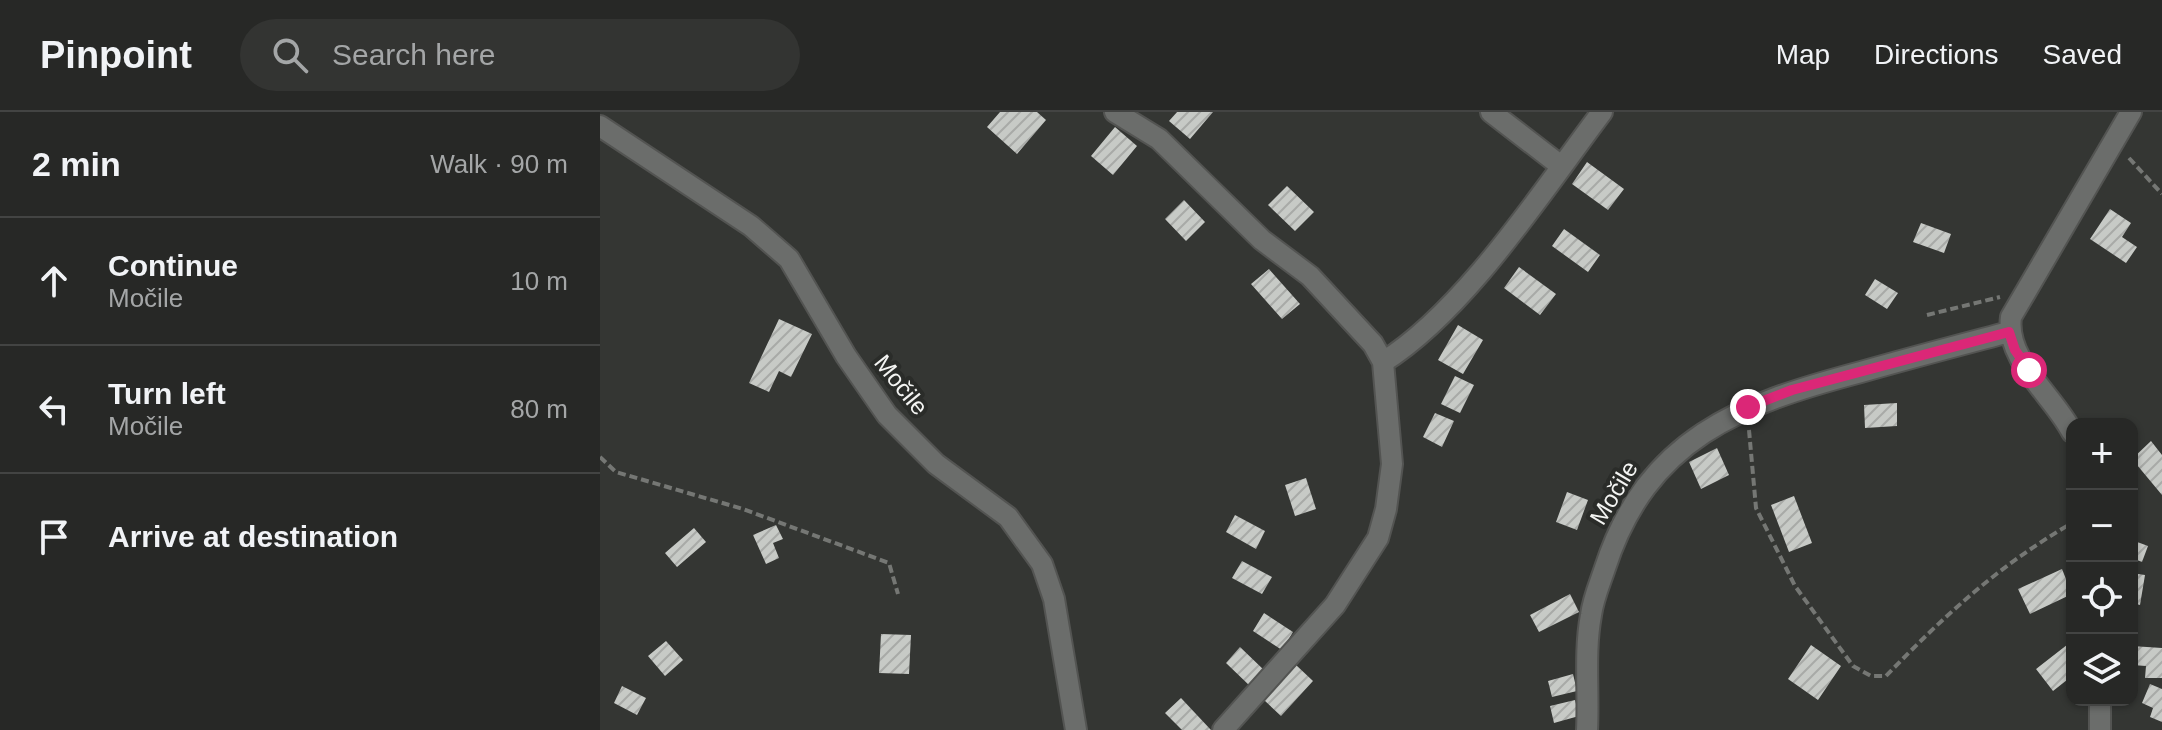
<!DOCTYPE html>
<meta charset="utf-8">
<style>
:root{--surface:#272826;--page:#333432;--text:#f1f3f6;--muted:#a4a6a7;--line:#434443}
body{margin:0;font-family:Helvetica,sans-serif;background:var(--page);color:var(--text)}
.controls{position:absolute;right:24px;bottom:24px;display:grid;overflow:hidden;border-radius:16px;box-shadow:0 2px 6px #0004}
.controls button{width:72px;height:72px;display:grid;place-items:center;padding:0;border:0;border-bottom:2px solid var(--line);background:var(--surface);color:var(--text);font:40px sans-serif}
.stop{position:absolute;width:24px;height:24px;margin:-18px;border:6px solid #db2777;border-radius:50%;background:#fff}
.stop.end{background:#db2777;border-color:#fff;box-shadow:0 2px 8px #0008}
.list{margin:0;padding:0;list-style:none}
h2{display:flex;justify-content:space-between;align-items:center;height:104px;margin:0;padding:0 32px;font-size:34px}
h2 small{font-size:26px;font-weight:400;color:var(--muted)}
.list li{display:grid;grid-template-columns:52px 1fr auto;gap:24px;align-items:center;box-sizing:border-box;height:128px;padding:0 32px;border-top:2px solid var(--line)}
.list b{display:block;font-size:30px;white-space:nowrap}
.list p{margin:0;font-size:26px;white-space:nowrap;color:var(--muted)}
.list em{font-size:26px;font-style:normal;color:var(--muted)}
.icon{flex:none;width:44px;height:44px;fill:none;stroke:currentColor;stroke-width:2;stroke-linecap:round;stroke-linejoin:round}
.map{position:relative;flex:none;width:1562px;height:618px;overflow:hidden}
header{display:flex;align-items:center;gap:48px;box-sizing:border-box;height:112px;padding:0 40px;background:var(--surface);border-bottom:2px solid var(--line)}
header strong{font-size:38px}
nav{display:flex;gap:44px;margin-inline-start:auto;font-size:28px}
.search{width:560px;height:72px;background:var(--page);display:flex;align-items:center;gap:20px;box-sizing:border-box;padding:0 28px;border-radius:44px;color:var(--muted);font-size:30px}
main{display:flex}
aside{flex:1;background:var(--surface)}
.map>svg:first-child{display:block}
.building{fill:url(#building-hatch)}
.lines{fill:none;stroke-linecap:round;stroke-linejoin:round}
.minor-casing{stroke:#535452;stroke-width:24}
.path{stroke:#757774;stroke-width:4;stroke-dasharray:8 4;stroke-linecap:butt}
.minor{stroke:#6b6d6b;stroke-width:20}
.route{stroke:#db2777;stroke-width:10}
.labels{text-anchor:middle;stroke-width:8;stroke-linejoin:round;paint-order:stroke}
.street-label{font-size:24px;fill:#f3f4f2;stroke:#2a2c29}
</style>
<header>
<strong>Pinpoint</strong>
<div class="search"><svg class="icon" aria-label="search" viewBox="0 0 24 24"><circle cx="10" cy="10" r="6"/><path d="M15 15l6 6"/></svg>Search here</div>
<nav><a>Map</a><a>Directions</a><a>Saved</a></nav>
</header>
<main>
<aside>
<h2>2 min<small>Walk · 90 m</small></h2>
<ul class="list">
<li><svg class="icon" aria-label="ahead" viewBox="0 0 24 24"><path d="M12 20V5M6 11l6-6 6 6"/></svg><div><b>Continue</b><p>Močile</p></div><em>10 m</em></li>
<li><svg class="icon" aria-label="left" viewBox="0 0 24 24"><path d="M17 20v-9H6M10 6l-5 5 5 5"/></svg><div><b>Turn left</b><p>Močile</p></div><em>80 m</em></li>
<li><svg class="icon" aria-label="arrive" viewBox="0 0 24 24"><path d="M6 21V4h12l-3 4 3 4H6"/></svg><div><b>Arrive at destination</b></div></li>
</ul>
</aside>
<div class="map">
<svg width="1562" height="618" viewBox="0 0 1562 618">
<defs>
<pattern id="building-hatch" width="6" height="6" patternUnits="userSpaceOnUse" patternTransform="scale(2)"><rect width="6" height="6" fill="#c7cac6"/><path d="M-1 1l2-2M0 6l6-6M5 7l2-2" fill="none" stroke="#a8aaa7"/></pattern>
</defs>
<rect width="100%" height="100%" fill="#343633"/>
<path class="building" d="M400 0H437L446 8 417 42 387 15Z
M577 0H613L590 27 569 9Z
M515 15 537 34 513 63 491 44Z
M987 50 1024 77 1008 98 972 72Z
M687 74 714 100 695 119 668 93Z
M584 88 605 110 586 129 565 107Z
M1510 97 1531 111 1522 125 1537 135 1526 151 1490 127Z
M1321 111 1351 122 1344 141 1313 130Z
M964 117 1000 143 988 160 952 134Z
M919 155 956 182 940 203 904 176Z
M669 157 700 192 682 207 651 172Z
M1275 167 1298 181 1287 197 1265 183Z
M179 207 212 222 191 265 179 259 169 280 149 271Z
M858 213 883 228 863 262 838 248Z
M855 264 874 273 860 301 841 292Z
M1297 291V314L1265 316 1264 293Z
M835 301 854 309 842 335 823 325Z
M1551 329 1562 343V383L1532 347Z
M1117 336 1129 363 1101 377 1089 350Z
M706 366 716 397 695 404 685 373Z
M967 380 988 388 977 418 956 410Z
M1194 384 1212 431 1189 440 1171 393Z
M635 403 665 419 656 437 626 420Z
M176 413 183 427 173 431 179 446 166 452 153 423Z
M94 416 106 430 77 455 65 441Z
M1532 428 1548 434 1542 450 1532 446Z
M642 449 672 465 662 482 632 466Z
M1462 457 1472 482 1430 502 1418 477Z
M1532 461 1545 463 1540 493 1532 491Z
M970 482 979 500 939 520 930 503Z
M664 501 693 520 682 538 653 519Z
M281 522 311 523 309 562 279 561Z
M66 529 83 548 65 564 48 544Z
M1472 529V564L1453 579 1436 557Z
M1211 533 1241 554 1218 588 1188 567Z
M1532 534 1562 536V566H1545L1546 554 1532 553Z
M640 535 665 559 651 575 626 551Z
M696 553 713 569 681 604 664 588Z
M973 562 977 579 952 585 948 569Z
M1550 572 1562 577V610L1550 605 1553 596 1542 591Z
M22 574 46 586 37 603 14 591Z
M581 586 611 618H582L565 601Z
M975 588 979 604 954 611 950 594Z"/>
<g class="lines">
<defs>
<path id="minor" d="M515 0 559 27 662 128 710 164 773 232 783 250 792 352 786 397 778 426 735 493 623 618
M891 0 961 54
M0 14 151 114 189 147 246 244 287 303 336 352 408 405 442 452 454 487 476 618
M783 250C865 199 943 78 1002 0
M1472 320C1453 283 1405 248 1411 205L1531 0
M987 618C989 579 984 541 991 503 993 487 1000 471 1005 456 1047 326 1140 292 1261 260 1310 246 1360 233 1409 220
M1500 618V588"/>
</defs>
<use href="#minor" class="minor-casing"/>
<path class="path" d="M1529 46 1562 82
M1327 203 1400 185
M1149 318 1156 396 1195 474 1253 554 1271 564H1286C1345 503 1398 454 1472 411
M0 345 16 360 143 397 289 451 298 482"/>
<use href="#minor" class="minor"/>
</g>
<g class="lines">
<path class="route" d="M1148 295 1192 278 1409 220 1415 238 1429 258"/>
</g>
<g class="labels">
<g class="street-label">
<text transform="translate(301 273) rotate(51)" y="8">Močile</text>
<text transform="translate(1014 381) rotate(-59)" y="8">Močile</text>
</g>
</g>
</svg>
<div class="controls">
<button>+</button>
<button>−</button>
<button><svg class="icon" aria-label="locate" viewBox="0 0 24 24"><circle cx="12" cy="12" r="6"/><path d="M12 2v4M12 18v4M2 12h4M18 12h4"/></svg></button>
<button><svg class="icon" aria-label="layers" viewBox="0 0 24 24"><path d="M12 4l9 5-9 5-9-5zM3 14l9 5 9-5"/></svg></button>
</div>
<div class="stop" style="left:1429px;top:258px"></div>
<div class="stop end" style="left:1148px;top:295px"></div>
</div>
</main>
